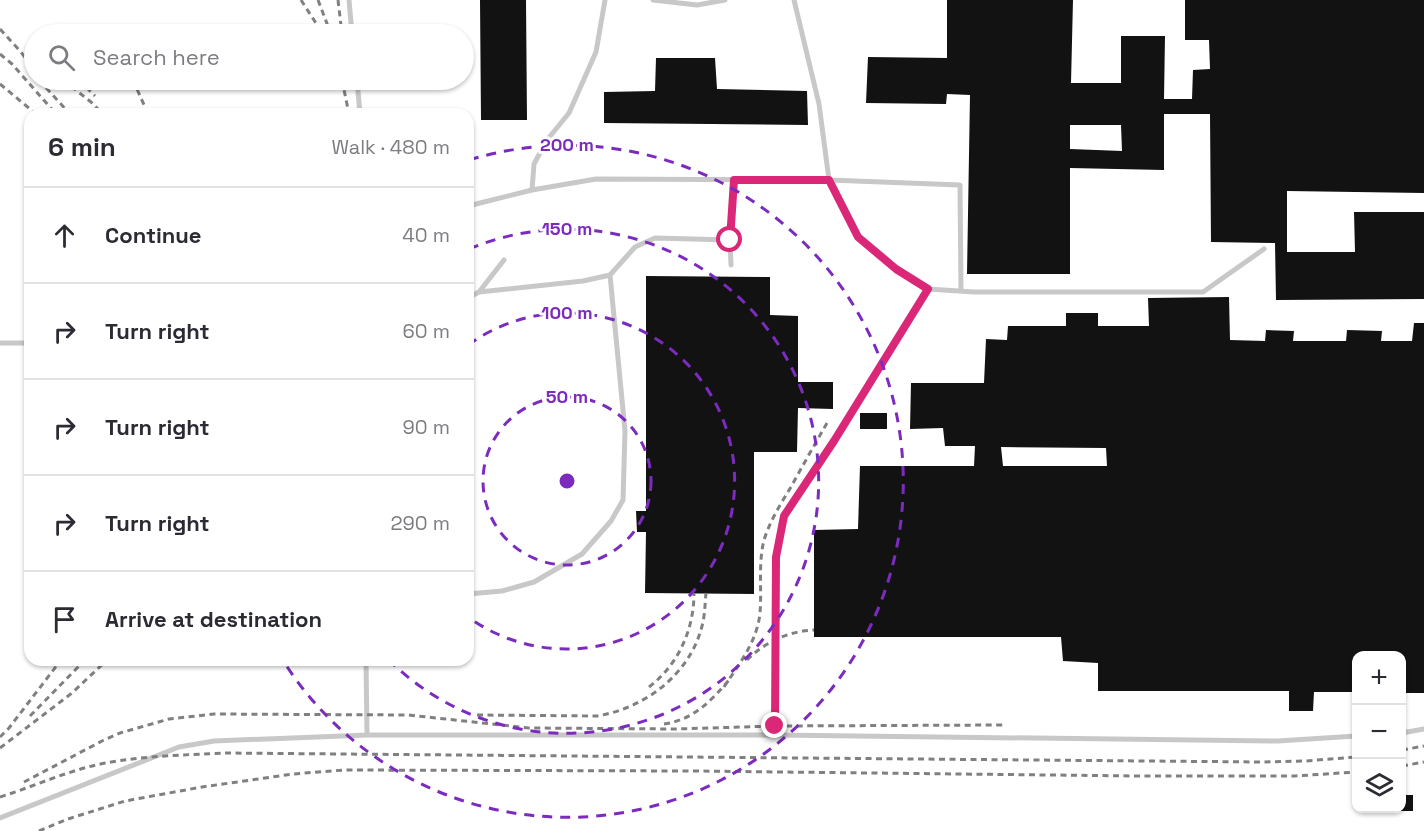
<!DOCTYPE html>
<meta charset="utf-8">
<style>
:root{--surface:#fff;--page:#f2f2f3;--text:#2b2b33;--muted:#7c7c81;--line:#e1e1e2}
body{margin:0;font-family:"Space Grotesk",sans-serif;background:var(--page);color:var(--text)}
.controls{position:absolute;right:18px;bottom:18px;display:grid;overflow:hidden;border-radius:12px;box-shadow:0 2px 4px #0004}
.controls button{width:54px;height:54px;display:grid;place-items:center;padding:0;border:0;border-bottom:2px solid var(--line);background:var(--surface);color:var(--text);font:30px sans-serif}
.stop{position:absolute;width:18px;height:18px;margin:-14px;border:4px solid #db2777;border-radius:50%;background:#fff}
.stop.end{background:#db2777;border-color:#fff;box-shadow:0 2px 6px #0008}
.list{margin:0;padding:0;list-style:none}
h2{display:flex;justify-content:space-between;align-items:center;height:78px;margin:0;padding:0 24px;font-size:26px}
h2 small{font-size:20px;font-weight:400;color:var(--muted)}
.list li{display:grid;grid-template-columns:39px 1fr auto;gap:18px;align-items:center;box-sizing:border-box;height:96px;padding:0 24px;border-top:2px solid var(--line)}
.list b{display:block;font-size:22px;white-space:nowrap}
.list em{font-size:20px;font-style:normal;color:var(--muted)}
.icon{flex:none;width:33px;height:33px;fill:none;stroke:currentColor;stroke-width:2;stroke-linecap:round;stroke-linejoin:round}
.map{position:relative;flex:none;width:1424px;height:831px;overflow:hidden}
.search{position:absolute;background:var(--surface);box-shadow:0 2px 4px #0004;left:24px;top:24px;width:450px;height:66px;display:flex;align-items:center;gap:15px;box-sizing:border-box;padding:0 21px;border-radius:33px;color:var(--muted);font-size:22px}
.panel{position:absolute;background:var(--surface);box-shadow:0 2px 4px #0004;left:24px;top:108px;width:450px;height:558px;border-radius:18px}
.map>svg:first-child{display:block}
.building{fill:#121212;fill-rule:evenodd}
.lines{fill:none;stroke-linecap:round;stroke-linejoin:round}
.service{stroke:#c8c8c8;stroke-width:5}
.rail{stroke:#808080;stroke-width:3;stroke-dasharray:6 4.5;stroke-linecap:butt}
.route{stroke:#db2777;stroke-width:8}
.ring{fill:none;stroke:#7b2cbf;stroke-width:3;stroke-dasharray:10 8}
.centre{fill:#7b2cbf;stroke:#fff;stroke-width:3}
.ring-label{font-size:18px;text-anchor:middle;font-weight:bold;fill:#7b2cbf;stroke:#fff;stroke-width:6;stroke-linejoin:round;paint-order:stroke}
</style>
<div class="map">
<svg width="1424" height="831" viewBox="0 0 1424 831">
<rect width="100%" height="100%" fill="#fff"/>
<path class="building" d="M480 0H526L527 120H481Z
M947 0H1073L1071 83H1121V36H1165L1164 99H1192L1193 70 1210 69 1209 40H1185V0H1424V193L1287 191V252H1355L1354 212H1424V299L1276 300 1275 243 1211 242 1210 114H1164V170L1070 168V274H967L970 95 947 94 946 104 866 103 868 57 947 58ZM1070 125H1121L1122 151 1070 149Z
M656 58H715L717 89 807 91 808 125 604 123V92L655 91Z
M646 276 770 277V315L798 316V382H833V409L798 408 797 452H754V594L645 593 646 532H637L636 511H646Z
M1229 297 1230 340 1265 341 1266 330 1294 331 1293 341H1346L1347 330 1382 331 1381 341H1412L1414 323H1424V693H1401V656H1356V692H1314L1313 711H1289V691H1098V663L1063 661 1061 637H814V530L858 529 860 466H974L975 446H945L943 428 910 429 911 383H984L986 339 1007 340 1008 326H1066V313H1098V326H1149L1148 298ZM1001 447 1106 448 1107 466H1003Z
M860 413H887V429H860Z
M1401 795H1413V811H1401Z"/>
<g class="lines">
<path class="service" d="M349 0 352 34
M653 0 697 5 725 0
M794 0 819 104 829 180 858 237 896 269 928 289 974 292H1203L1264 249
M357 80 360 114
M532 190 534 164 547 140 569 113 596 52 605 0
M468 206 532 190 596 179 829 180 960 185 961 291
M731 265 730 240 734 180
M479 292 583 281 610 275 635 247 655 238 730 240
M468 298 479 292 504 260
M0 343H30
M468 594 502 591 534 582 582 554 611 521 623 500 625 431 610 275
M366 660 367 735
M1402 733 1424 729
M775 735 776 557 784 516 833 442 928 289
M0 818 179 747 214 741 367 735H775L1278 741 1356 736"/>
<path class="rail" d="M301 0 323 34
M318 0 331 34
M338 0 342 34
M0 29 21 52 34 70
M0 54 12 64 56 114
M39 80 70 114
M63 80 91 102 103 114
M79 80 95 96
M133 80 148 114
M342 80 349 114
M0 84 36 114
M747 660C765 642 789 631 814 630
M649 687C678 665 694 630 694 593
M724 687C739 664 757 642 760 613 762 589 758 564 764 540 770 521 781 503 791 487 803 465 815 444 827 423
M477 715 597 716C646 708 692 673 703 622 705 612 705 603 706 593
M30 716 85 660
M664 724C693 720 711 701 729 680
M0 737 9 728 61 660
M0 748 72 693 107 660
M1402 750 1424 746
M1402 766 1424 762
M24 782 102 741 120 733 169 719 214 714 408 715 529 728 677 729 775 726 1003 725
M0 797C29 788 58 775 88 767 129 756 183 755 226 753L1262 762 1305 761 1356 757
M39 831 68 819 125 801 202 787 293 774 344 770 693 771 1139 776H1295L1356 772"/>
</g>
<g class="lines">
<path class="route" d="M730 240 734 180H829L858 237 896 269 928 289 834 441 784 516 776 557 775 726"/>
</g>
<g class="ring">
<circle cx="567" cy="481" r="84"/>
<path d="M468 345A168 168 0 1 1 468 617"/>
<path d="M469 249A252 252 0 1 1 390 661"/>
<path d="M469 160A336 336 0 1 1 284 662"/>
</g>
<circle cx="567" cy="481" r="9" class="centre"/>
<g class="ring-label">
<text x="567" y="151">200 m</text>
<text x="567" y="235">150 m</text>
<text x="567" y="319">100 m</text>
<text x="567" y="403">50 m</text>
</g>
</svg>
<div class="controls">
<button>+</button>
<button>−</button>
<button><svg class="icon" aria-label="layers" viewBox="0 0 24 24"><path d="M12 4l9 5-9 5-9-5zM3 14l9 5 9-5"/></svg></button>
</div>
<div class="stop" style="left:730px;top:240px"></div>
<div class="stop end" style="left:775px;top:726px"></div>
<div class="search"><svg class="icon" aria-label="search" viewBox="0 0 24 24"><circle cx="10" cy="10" r="6"/><path d="M15 15l6 6"/></svg>Search here</div>
<section class="panel">
<h2>6 min<small>Walk · 480 m</small></h2>
<ul class="list">
<li><svg class="icon" aria-label="ahead" viewBox="0 0 24 24"><path d="M12 20V5M6 11l6-6 6 6"/></svg><div><b>Continue</b></div><em>40 m</em></li>
<li><svg class="icon" aria-label="right" viewBox="0 0 24 24"><path d="M7 20v-9h11M14 6l5 5-5 5"/></svg><div><b>Turn right</b></div><em>60 m</em></li>
<li><svg class="icon" aria-label="right" viewBox="0 0 24 24"><path d="M7 20v-9h11M14 6l5 5-5 5"/></svg><div><b>Turn right</b></div><em>90 m</em></li>
<li><svg class="icon" aria-label="right" viewBox="0 0 24 24"><path d="M7 20v-9h11M14 6l5 5-5 5"/></svg><div><b>Turn right</b></div><em>290 m</em></li>
<li><svg class="icon" aria-label="arrive" viewBox="0 0 24 24"><path d="M6 21V4h12l-3 4 3 4H6"/></svg><div><b>Arrive at destination</b></div></li>
</ul>
</section>
</div>
